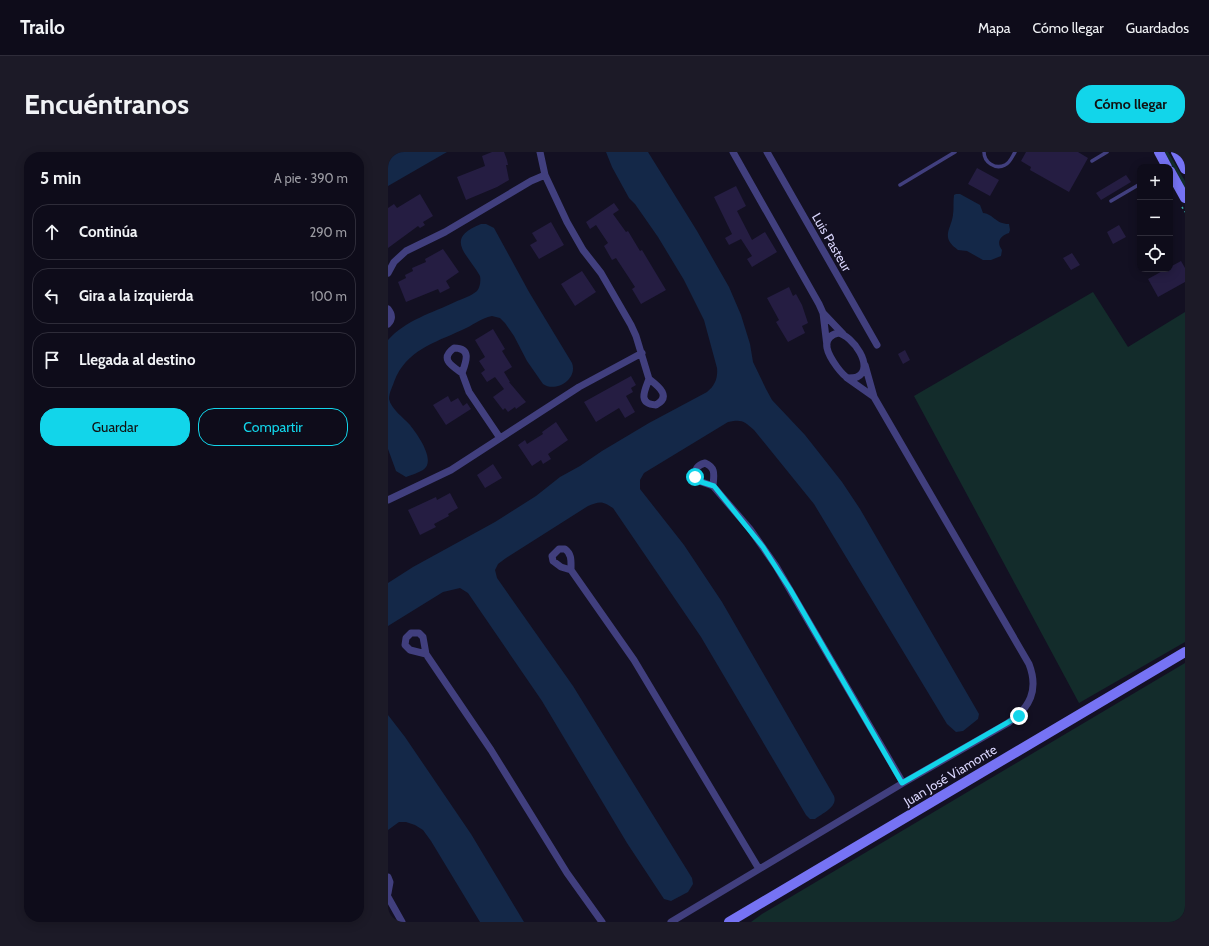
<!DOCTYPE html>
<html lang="es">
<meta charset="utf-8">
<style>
:root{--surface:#0e0c1a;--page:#1c1a27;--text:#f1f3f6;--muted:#9b9ba2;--line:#2e2c39;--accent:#12d5ea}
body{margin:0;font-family:Cabin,sans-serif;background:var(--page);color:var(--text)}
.controls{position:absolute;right:12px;top:12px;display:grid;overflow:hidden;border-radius:8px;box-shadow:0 2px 10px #0003}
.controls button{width:36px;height:36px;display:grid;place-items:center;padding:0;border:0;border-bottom:1px solid var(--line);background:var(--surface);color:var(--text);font:20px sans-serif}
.stop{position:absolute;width:12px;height:12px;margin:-9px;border:3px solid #12d5ea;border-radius:50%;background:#fff}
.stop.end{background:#12d5ea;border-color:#fff;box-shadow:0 1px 4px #0008}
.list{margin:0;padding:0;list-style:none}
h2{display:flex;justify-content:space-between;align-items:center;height:52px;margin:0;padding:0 16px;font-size:17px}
h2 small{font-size:13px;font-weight:400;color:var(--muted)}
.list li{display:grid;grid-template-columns:26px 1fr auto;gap:12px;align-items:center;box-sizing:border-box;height:56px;margin:0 8px 8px;padding:0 8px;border:1px solid var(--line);border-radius:16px}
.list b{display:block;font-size:15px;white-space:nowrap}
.list em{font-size:13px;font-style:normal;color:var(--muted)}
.actions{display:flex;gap:8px;padding:12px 16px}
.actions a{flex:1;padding:9px 0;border:1px solid var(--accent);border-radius:16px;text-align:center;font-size:14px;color:var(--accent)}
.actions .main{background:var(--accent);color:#111}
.icon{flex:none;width:22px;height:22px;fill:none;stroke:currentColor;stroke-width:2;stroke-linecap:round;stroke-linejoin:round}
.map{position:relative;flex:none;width:797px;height:770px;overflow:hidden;border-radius:16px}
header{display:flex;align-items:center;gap:24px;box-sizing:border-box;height:56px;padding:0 20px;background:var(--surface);border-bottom:1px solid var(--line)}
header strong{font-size:19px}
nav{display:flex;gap:22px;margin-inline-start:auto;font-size:14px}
.intro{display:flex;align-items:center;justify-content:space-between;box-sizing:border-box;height:96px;padding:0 24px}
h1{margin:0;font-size:28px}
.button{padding:10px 18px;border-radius:16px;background:var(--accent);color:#111;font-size:14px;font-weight:700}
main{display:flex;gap:24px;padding:0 24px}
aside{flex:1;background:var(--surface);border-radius:16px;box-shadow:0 2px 10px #0003}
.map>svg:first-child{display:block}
.green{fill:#132c2b}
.water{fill:#142848}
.building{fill:#251d42}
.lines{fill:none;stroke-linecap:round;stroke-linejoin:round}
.path{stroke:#38aca4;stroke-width:1.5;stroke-dasharray:2 3;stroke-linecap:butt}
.lane{stroke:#413f7e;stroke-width:3.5}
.street{stroke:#413f7e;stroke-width:7}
.secondary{stroke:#7673f4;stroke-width:10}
.route{stroke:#12d5ea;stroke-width:5}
.labels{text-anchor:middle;stroke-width:3.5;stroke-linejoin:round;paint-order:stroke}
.street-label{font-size:13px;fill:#d9d5fc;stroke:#131022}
</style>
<header>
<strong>Trailo</strong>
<nav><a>Mapa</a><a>Cómo llegar</a><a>Guardados</a></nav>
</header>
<div class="intro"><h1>Encuéntranos</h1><a class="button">Cómo llegar</a></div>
<main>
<aside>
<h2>5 min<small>A pie · 390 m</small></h2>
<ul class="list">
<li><svg class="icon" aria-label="ahead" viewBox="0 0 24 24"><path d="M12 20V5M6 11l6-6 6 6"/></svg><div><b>Continúa</b></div><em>290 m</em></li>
<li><svg class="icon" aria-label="left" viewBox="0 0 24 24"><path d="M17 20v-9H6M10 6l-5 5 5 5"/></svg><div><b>Gira a la izquierda</b></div><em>100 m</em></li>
<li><svg class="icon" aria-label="arrive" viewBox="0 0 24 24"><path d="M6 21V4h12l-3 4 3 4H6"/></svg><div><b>Llegada al destino</b></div></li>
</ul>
<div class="actions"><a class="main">Guardar</a><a>Compartir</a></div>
</aside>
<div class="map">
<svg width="797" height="770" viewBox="0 0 797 770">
<rect width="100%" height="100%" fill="#131022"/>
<path class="green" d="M776 0H780L797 29V37Z
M705 140 740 195 797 160V490L691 551 526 244Z
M797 511V770H363L374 762Z"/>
<path class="water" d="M0 0H59L0 34Z
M218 0H260L309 79 341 135 353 163 362 192 365 210 378 237 384 248 417 283 454 330 472 357 591 562 590 567 575 579 568 580 559 572 426 352 366 278C356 269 354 267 340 270L256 321 252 328V337L296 393 334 450 446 644C450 655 435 661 427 667H422L418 663 313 485 225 356C214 349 212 349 200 354L118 406 110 412 107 418 109 426 185 534 304 726 305 732 300 740 283 749 276 747 239 691 154 549 80 441 72 436 55 440 0 474V431L25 415 107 370 148 344 172 325 192 314 214 299 261 271 319 240C327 234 330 226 329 216L316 168 296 128 270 85 247 52 241 46 224 15Z
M568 42H572L592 53 595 61C606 62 607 72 621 72L622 78 621 81C612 84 608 90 614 98L613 104 603 108H595L579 99 570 98C552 85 563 78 565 63 566 56 565 50 566 43Z
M93 72H98L106 76 141 140 184 211C190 227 168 241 155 232L139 209 126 184 117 171 112 166 104 164C93 166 84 174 74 178 46 191 18 198 6 230 4 236 1 241 1 247 3 257 16 266 22 273 29 282 49 309 35 318 30 321 23 323 18 325L8 319 0 297V188C18 168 44 161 67 150 74 147 83 144 89 139 92 135 93 129 92 124 80 102 55 87 93 72Z
M0 563 17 585 83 682 136 770H92L43 689 35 678 27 673 18 670H11L0 678Z"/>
<path class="building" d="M104 0H116L119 8 120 13H118L121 28 109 35 78 48 69 25 97 14 94 4Z
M638 0H690L700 6 681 40 642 18 643 15 633 9Z
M589 16 611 28 602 44 580 32Z
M738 23 743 30 713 48 708 41Z
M348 34 358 54 349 59 364 88 377 80 389 100 364 115 359 107 364 104 353 87 341 93 337 86 344 82 326 45Z
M32 42 45 64 35 70 37 73 32 76 30 74 0 96V56L6 52 9 56Z
M226 51 231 58 225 62 238 80 240 79 252 99 254 98 278 138 253 152 244 137 247 135 228 106 224 108 216 94 220 91 208 73 202 77 198 70Z
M163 70 176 93 151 107 142 93 149 89 144 81Z
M731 73 738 85 725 92 719 80Z
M55 97 71 120 58 129 62 136 52 141 50 137 18 150 10 130 18 126 17 123 25 119 24 116 38 110 37 107Z
M684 101 692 113 683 118 675 106Z
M793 109 797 116V130L770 145 760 127 778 117H782V115Z
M194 119 208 140 187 154 173 132Z
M401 135 405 144 408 142 414 153 420 171 414 174 417 181 400 190 388 170 391 168 379 146Z
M105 177 117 197 114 199 124 215 116 220 122 230H121L138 250 128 257 127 255 120 260 117 256 115 258 105 245 116 237 107 225 99 230 93 221 97 218 91 209 97 205 87 188Z
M517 198 522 208 515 212 510 202Z
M243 224 248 233 243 236 245 240 238 244 247 260 237 266 231 256 208 270 196 250Z
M60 244 63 250 70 246 75 254 79 251 83 257 58 273 45 253Z
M168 270 180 288 160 302 163 307 155 312 153 308 144 314 130 293 137 288 139 292 155 282 154 280Z
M105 312 114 326 97 336 89 323Z
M62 341 70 356 60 362 61 364 46 372 48 375 32 383 20 358 48 345 49 348Z"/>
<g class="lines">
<path class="path" d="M794 55 797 60"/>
<path class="lane" d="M596 0C596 10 607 18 617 13 622 11 624 5 627 0
M704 9 719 0
M512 33 567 0
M723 49 752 32"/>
<path class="street" d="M152 0 157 23 179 70 195 98 213 121 243 173 248 184 261 227
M345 0 431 152 435 161 439 194
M379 0 489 193
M0 121 6 110 18 99 57 80 143 29 157 23
M0 157C4 162 5 167 0 172
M435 161 455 182
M450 181C464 183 488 216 469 225 467 226 463 226 460 226 456 224 452 219 449 215 441 204 430 186 450 181Z
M66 196C84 196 78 210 74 221 64 214 51 207 66 196Z
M74 221 81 240 112 286
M459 226 486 245
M261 227C270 234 284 244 268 253 249 252 257 238 261 227Z
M317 311C328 316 326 322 325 334L311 329 307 325C307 317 309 313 317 311Z
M325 334 362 377 388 414 515 631
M0 348 63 318 191 235 254 201
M171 397H177C184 402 183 409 183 418L173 415 165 409 164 404Z
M183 418 246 508 371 717
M23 481H31L35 485 38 502 22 498 17 493 18 486Z
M38 502 103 598 179 721 214 770
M0 725 2 730 0 741
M0 745 14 770
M283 770 515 631 620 571C642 556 651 538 641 512L486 245 477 213"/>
<path class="secondary" d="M771 0 779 15
M788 0 797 17
M782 19 797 46
M341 770 797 500"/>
</g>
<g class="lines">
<path class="route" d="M307 325 310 329 326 334 375 395 402 437 514 631 631 564"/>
</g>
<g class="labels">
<g class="street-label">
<text transform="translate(444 90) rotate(60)" y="5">Luis Pasteur</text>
<text transform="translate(562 623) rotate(-31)" y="5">Juan José Viamonte</text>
</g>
</g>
</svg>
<div class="controls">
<button>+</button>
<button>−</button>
<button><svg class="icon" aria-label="locate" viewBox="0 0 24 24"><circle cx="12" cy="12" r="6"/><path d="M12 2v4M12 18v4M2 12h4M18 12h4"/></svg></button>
</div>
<div class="stop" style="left:307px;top:325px"></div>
<div class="stop end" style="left:631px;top:564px"></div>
</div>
</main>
